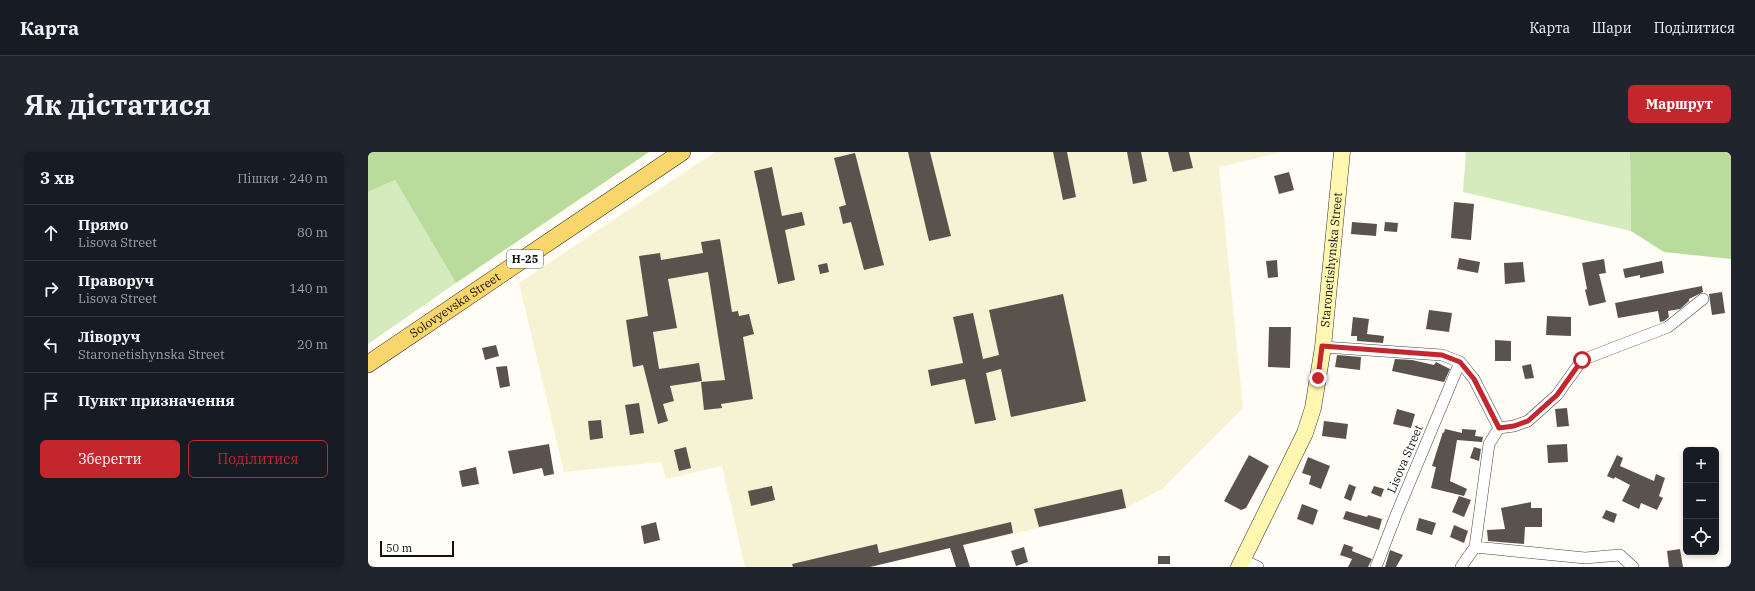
<!DOCTYPE html>
<html lang="uk">
<meta charset="utf-8">
<style>
:root{--surface:#171b24;--page:#20242c;--text:#f1f3f6;--muted:#9ea1a6;--line:#363941;--accent:#c4262e}
body{margin:0;font-family:"IBM Plex Serif",serif;background:var(--page);color:var(--text)}
.controls{position:absolute;right:12px;bottom:12px;display:grid;overflow:hidden;border-radius:6px;box-shadow:0 2px 6px #0003}
.controls button{width:36px;height:36px;display:grid;place-items:center;padding:0;border:0;border-bottom:1px solid var(--line);background:var(--surface);color:var(--text);font:20px sans-serif}
.scale{position:absolute;left:12px;bottom:10px;width:74px;box-sizing:border-box;padding-left:4px;border:2px solid #111;border-top:0;font-size:11px;line-height:14px;white-space:nowrap;color:#111;-webkit-text-stroke:3px #fff;paint-order:stroke}
.stop{position:absolute;width:12px;height:12px;margin:-9px;border:3px solid #c4262e;border-radius:50%;background:#fff}
.stop.end{background:#c4262e;border-color:#fff;box-shadow:0 1px 4px #0008}
.list{margin:0;padding:0;list-style:none}
h2{display:flex;justify-content:space-between;align-items:center;height:52px;margin:0;padding:0 16px;font-size:17px}
h2 small{font-size:13px;font-weight:400;color:var(--muted)}
.list li{display:grid;grid-template-columns:26px 1fr auto;gap:12px;align-items:center;box-sizing:border-box;height:56px;padding:0 16px;border-top:1px solid var(--line)}
.list b{display:block;font-size:15px;white-space:nowrap}
.list p{margin:0;font-size:13px;white-space:nowrap;color:var(--muted)}
.list em{font-size:13px;font-style:normal;color:var(--muted)}
.actions{display:flex;gap:8px;padding:12px 16px}
.actions a{flex:1;padding:9px 0;border:1px solid var(--accent);border-radius:6px;text-align:center;font-size:14px;color:var(--accent)}
.actions .main{background:var(--accent);color:#fff}
.icon{flex:none;width:22px;height:22px;fill:none;stroke:currentColor;stroke-width:2;stroke-linecap:round;stroke-linejoin:round}
.map{position:relative;flex:none;width:1363px;height:415px;overflow:hidden;border-radius:6px}
header{display:flex;align-items:center;gap:24px;box-sizing:border-box;height:56px;padding:0 20px;background:var(--surface);border-bottom:1px solid var(--line)}
header strong{font-size:19px}
nav{display:flex;gap:22px;margin-inline-start:auto;font-size:14px}
.intro{display:flex;align-items:center;justify-content:space-between;box-sizing:border-box;height:96px;padding:0 24px}
h1{margin:0;font-size:28px}
.button{padding:10px 18px;border-radius:6px;background:var(--accent);color:#fff;font-size:14px;font-weight:700}
main{display:flex;gap:24px;padding:0 24px}
aside{flex:1;background:var(--surface);border-radius:6px;box-shadow:0 2px 6px #0003}
.map>svg:first-child{display:block}
.farmland{fill:#f6f3d4}
.green{fill:#d5ebbd}
.forest{fill:#b9dc9c}
.building{fill:#5a524d}
.lines{fill:none;stroke-linecap:round;stroke-linejoin:round}
.street-casing{stroke:#444;stroke-width:12}
.secondary-casing{stroke:#333;stroke-width:17}
.primary-casing{stroke:#222;stroke-width:18}
.street{stroke:#fff;stroke-width:11}
.secondary{stroke:#fff6b0;stroke-width:16}
.primary{stroke:#f9d66b;stroke-width:17}
.route{stroke:#c4262e;stroke-width:5}
.labels{text-anchor:middle;stroke-width:4;stroke-linejoin:round;paint-order:stroke}
.shield{fill:#fff;stroke:#585858;stroke-width:1}
.shield-label{font-size:11px;font-weight:bold;fill:#111}
.street-label{font-size:12px;fill:#111;stroke:#fff}
</style>
<header>
<strong>Карта</strong>
<nav><a>Карта</a><a>Шари</a><a>Поділитися</a></nav>
</header>
<div class="intro"><h1>Як дістатися</h1><a class="button">Маршрут</a></div>
<main>
<aside>
<h2>3 хв<small>Пішки · 240 m</small></h2>
<ul class="list">
<li><svg class="icon" aria-label="ahead" viewBox="0 0 24 24"><path d="M12 20V5M6 11l6-6 6 6"/></svg><div><b>Прямо</b><p>Lisova Street</p></div><em>80 m</em></li>
<li><svg class="icon" aria-label="right" viewBox="0 0 24 24"><path d="M7 20v-9h11M14 6l5 5-5 5"/></svg><div><b>Праворуч</b><p>Lisova Street</p></div><em>140 m</em></li>
<li><svg class="icon" aria-label="left" viewBox="0 0 24 24"><path d="M17 20v-9H6M10 6l-5 5 5 5"/></svg><div><b>Ліворуч</b><p>Staronetishynska Street</p></div><em>20 m</em></li>
<li><svg class="icon" aria-label="arrive" viewBox="0 0 24 24"><path d="M6 21V4h12l-3 4 3 4H6"/></svg><div><b>Пункт призначення</b></div></li>
</ul>
<div class="actions"><a class="main">Зберегти</a><a>Поділитися</a></div>
</aside>
<div class="map">
<svg width="1363" height="415" viewBox="0 0 1363 415">
<rect width="100%" height="100%" fill="#fffdf5"/>
<path class="farmland" d="M347 0H914L851 15 875 256 794 337 758 356 502 415H377L354 314 298 327 293 310 196 320 151 131Z"/>
<path class="green" d="M1098 0H1262L1263 79 1095 40Z
M27 28 88 131 0 192V40Z"/>
<path class="forest" d="M0 0H281L88 131 27 28 0 40Z
M1262 0H1363V107L1296 100 1263 79Z"/>
<path class="building" d="M540 0H562L583 84 561 89Z
M685 0H699L708 45 695 48Z
M759 0H773L779 29 765 32Z
M800 0H821L825 16 805 20Z
M487 1 516 113 496 118 483 70 475 72 471 55 478 53 466 6Z
M404 15 414 64 434 60 437 73 417 78 427 128 410 132 386 19Z
M921 20 926 38 911 42 906 24Z
M1086 50 1106 52 1103 88 1083 86Z
M984 70 1009 72 1008 84 983 82Z
M1017 70 1030 71 1029 80 1016 79Z
M352 87 364 160 370 159 371 164 381 162 386 182 375 185 385 247 353 252 354 256 336 258 333 230 357 228 340 120 300 127 309 176 285 180 291 217 331 211 334 229 302 234 306 249 295 252 300 269 290 272 275 213 265 215 258 168 280 164 271 104 292 101 293 108 335 101 333 90Z
M1091 106 1112 110 1110 121 1089 117Z
M1236 107 1238 121 1231 122 1238 150 1221 154 1217 138 1219 137 1214 111Z
M909 108 910 125 900 126 898 109Z
M1294 109 1296 121 1272 126V123L1257 126 1255 117Z
M1155 110 1157 130 1137 132 1136 111Z
M459 111 461 120 452 122 450 113Z
M1334 134 1335 140 1321 147V149L1312 157 1300 159 1301 165 1296 169 1292 170 1290 159 1250 166 1247 151Z
M1354 140 1357 161 1344 163 1341 142Z
M695 142 718 249 643 265 633 217 618 221 628 268 607 272 597 227 563 234 560 218 595 211 585 165 605 161 615 207 631 203 621 158Z
M1061 158 1084 161 1081 180 1058 177Z
M1179 164 1203 165V184L1178 183Z
M985 165 1001 167 999 182 1016 184 1015 191 989 189V184H983Z
M901 175H923L922 216 900 215Z
M1127 188 1143 189V209H1127Z
M128 193 131 204 117 208 114 196Z
M969 203 993 205 992 218 967 215Z
M1027 207 1044 208 1066 213 1068 210 1082 217 1076 230 1024 219Z
M1163 212 1166 226 1157 227 1154 214Z
M139 214 142 234 132 236 128 215Z
M271 251 276 281 262 283 257 253Z
M1199 256 1201 274 1189 275 1187 257Z
M1029 257 1047 262 1043 276 1025 272Z
M233 268 235 286 222 288 220 269Z
M956 269 980 272 978 287 954 284Z
M1077 277 1094 281V277L1108 278 1107 284 1115 285 1114 290 1089 288 1082 329 1099 337 1096 344 1063 336 1068 315 1064 314 1075 280 1076 281Z
M181 292 186 322 176 324 174 316 145 322 140 299Z
M1199 292 1200 310 1180 311 1179 293Z
M318 295 323 316 311 319 306 298Z
M1106 295 1113 297 1111 309 1102 306Z
M881 303 901 314 878 356 873 358 856 349Z
M1249 303 1255 306 1252 314 1286 329 1288 322 1297 326 1291 344 1295 346 1289 358 1273 351 1271 357 1254 349 1262 333 1247 325 1246 327 1239 324Z
M940 305 962 314 953 337 941 332 943 324 934 321Z
M108 315 111 332 94 335 91 319Z
M981 332 988 335 983 349 976 346Z
M404 334 407 348 383 354 380 339Z
M1006 334 1016 337 1013 345 1003 341Z
M754 337 758 356 671 375 666 357Z
M1091 344 1103 348 1096 365 1084 360Z
M1163 350V356H1174V375H1157L1156 392 1120 389 1119 378 1137 377 1133 356Z
M934 352 950 358 945 373 929 367Z
M1238 358 1249 362 1246 371 1234 366Z
M978 359 999 365 1000 363 1014 367 1011 378 975 367Z
M1051 366 1068 371 1064 383 1048 378Z
M288 370 292 388 276 392 273 374Z
M643 370 645 381 595 393 602 415H588L582 396 502 415H425L424 412 509 392 511 401Z
M1086 373 1100 379 1096 391 1082 385Z
M976 392 985 395 984 399 1004 407 1000 415H980L984 407 972 403Z
M656 395 660 410 648 414 643 399Z
M1312 397 1315 415H1301L1299 399Z
M1022 398 1035 403 1028 415H1017Z
M790 404H802V412H790Z"/>
<g class="lines">
<defs>
<path id="street" d="M955 195 1074 203 1092 210 1106 227 1131 276 1121 292 1107 395 1093 415
M1131 276 1146 274 1160 269 1189 243 1214 208 1300 175 1335 147
M1107 395 1217 406 1252 403 1265 415
M875 408 890 415
M1008 415 1028 363 1092 210"/>
<g id="secondary">
<path id="s1" d="M871 415 937 281 945 256 955 195 974 0"/>
</g>
<g id="primary">
<path id="s2" d="M0 212 314 0"/>
</g>
</defs>
<use href="#street" class="street-casing"/>
<use href="#secondary" class="secondary-casing"/>
<use href="#primary" class="primary-casing"/>
<use href="#street" class="street"/>
<use href="#secondary" class="secondary"/>
<use href="#primary" class="primary"/>
</g>
<g class="lines">
<path class="route" d="M950 226 954 194 1074 203 1092 210 1106 227 1131 276 1146 274 1160 269 1189 243 1214 208"/>
</g>
<g class="labels">
<rect class="shield" x="139" y="98" width="36" height="18" rx="3"/>
<g class="shield-label">
<text x="157" y="111">Н-25</text>
</g>
<g class="street-label">
<text dy="4" stroke="none"><textPath href="#s1" startOffset="325">Staronetishynska Street</textPath></text>
<text dy="4" stroke="none"><textPath href="#s2" startOffset="105">Solovyevska Street</textPath></text>
<text transform="translate(1037 307) rotate(-67)" y="4">Lisova Street</text>
</g>
</g>
</svg>
<div class="controls">
<button>+</button>
<button>−</button>
<button><svg class="icon" aria-label="locate" viewBox="0 0 24 24"><circle cx="12" cy="12" r="6"/><path d="M12 2v4M12 18v4M2 12h4M18 12h4"/></svg></button>
</div>
<div class="scale">50 m</div>
<div class="stop" style="left:1214px;top:208px"></div>
<div class="stop end" style="left:950px;top:226px"></div>
</div>
</main>
